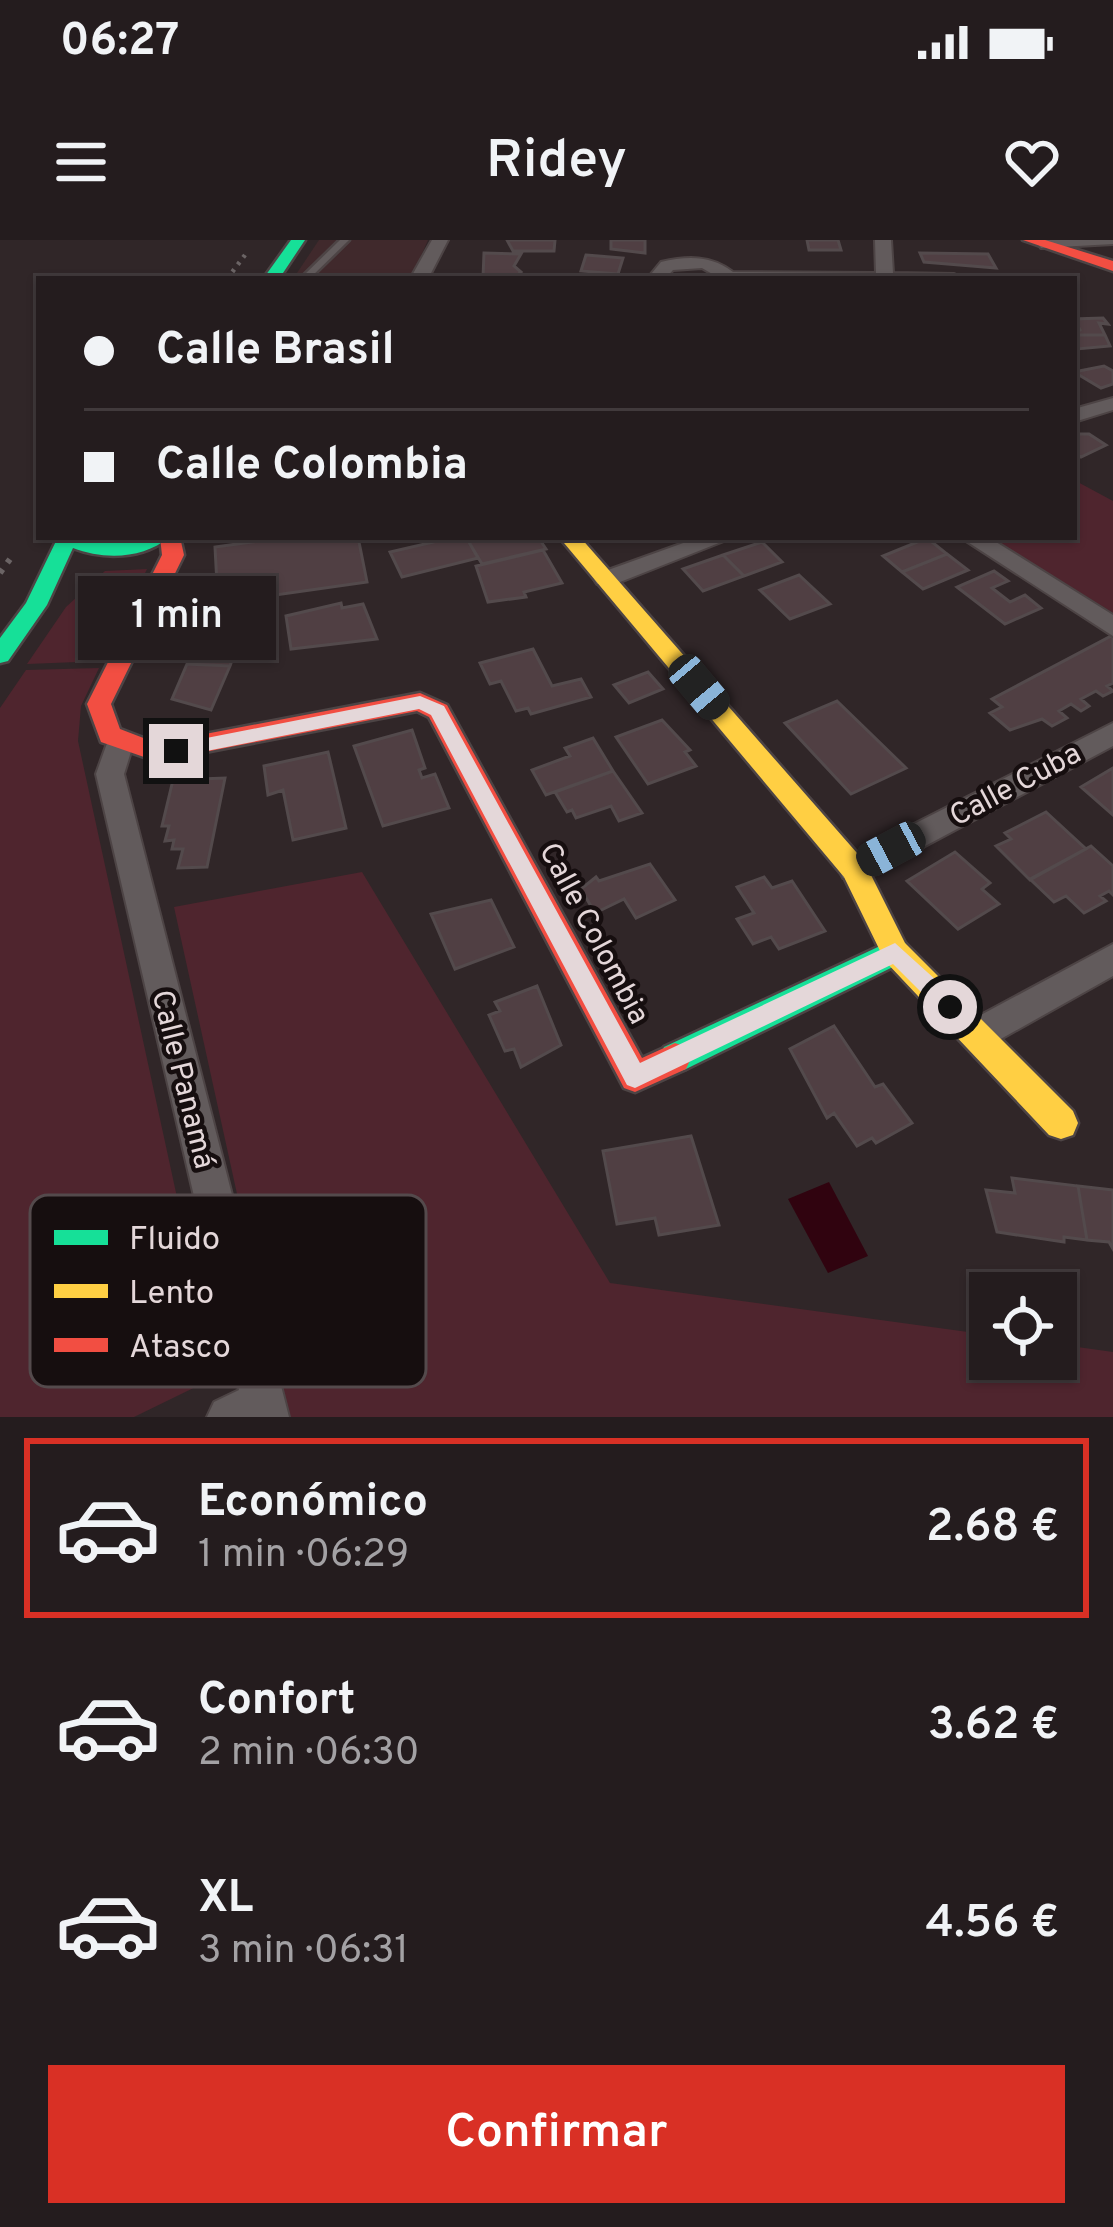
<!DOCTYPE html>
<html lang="es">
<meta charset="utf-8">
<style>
:root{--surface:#241c1e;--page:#30292b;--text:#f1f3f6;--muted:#a3a1a4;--line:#413a3c;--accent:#d93025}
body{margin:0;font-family:Overpass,sans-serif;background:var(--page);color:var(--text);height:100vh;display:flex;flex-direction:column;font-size:45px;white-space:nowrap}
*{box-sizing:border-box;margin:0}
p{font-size:39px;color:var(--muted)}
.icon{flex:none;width:66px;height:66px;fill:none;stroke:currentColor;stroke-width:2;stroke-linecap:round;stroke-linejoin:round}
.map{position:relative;height:1177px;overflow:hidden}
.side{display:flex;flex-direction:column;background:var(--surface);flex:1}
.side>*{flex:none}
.top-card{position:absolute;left:36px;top:36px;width:1041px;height:264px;border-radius:0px;box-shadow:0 3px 9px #0004,0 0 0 3px var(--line);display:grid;align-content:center;height:264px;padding:0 48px;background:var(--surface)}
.buttons{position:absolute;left:969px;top:1032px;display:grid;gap:24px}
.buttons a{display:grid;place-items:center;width:108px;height:108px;border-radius:0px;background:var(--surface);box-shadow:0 3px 9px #0004,0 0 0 3px var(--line);font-size:60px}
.end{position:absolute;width:54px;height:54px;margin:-27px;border:15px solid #e4d7d9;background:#111;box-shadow:0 0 0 6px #111}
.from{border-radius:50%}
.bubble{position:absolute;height:84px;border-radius:0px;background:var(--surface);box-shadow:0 3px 9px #0004,0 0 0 3px var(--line);font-size:39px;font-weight:600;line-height:84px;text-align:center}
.car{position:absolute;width:36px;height:72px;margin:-36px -18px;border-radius:15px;box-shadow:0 0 9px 3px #0007;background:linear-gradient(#222 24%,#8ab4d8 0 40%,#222 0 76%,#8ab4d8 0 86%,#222 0)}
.top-card b{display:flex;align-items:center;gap:42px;height:114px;font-size:45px}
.top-card b+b{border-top:3px solid var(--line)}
.top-card i{width:30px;height:30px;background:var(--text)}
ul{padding:21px 0 0;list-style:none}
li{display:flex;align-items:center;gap:36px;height:180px;margin:0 24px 18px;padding:0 24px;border:6px solid transparent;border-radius:0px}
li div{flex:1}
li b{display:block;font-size:45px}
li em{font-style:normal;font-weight:600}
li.selected{border-color:var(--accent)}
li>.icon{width:108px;height:108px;stroke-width:1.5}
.primary-button{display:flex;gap:24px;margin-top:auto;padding:24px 48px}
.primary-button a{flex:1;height:138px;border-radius:0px;background:var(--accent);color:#fff;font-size:48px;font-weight:600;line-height:138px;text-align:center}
.status{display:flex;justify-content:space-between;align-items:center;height:84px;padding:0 60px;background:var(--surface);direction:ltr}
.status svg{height:33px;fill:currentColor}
header{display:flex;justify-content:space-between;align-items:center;height:156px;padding:0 48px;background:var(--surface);font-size:54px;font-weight:600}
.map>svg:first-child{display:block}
.built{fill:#40292c}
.green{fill:#4f252e}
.water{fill:#30030f}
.building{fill:#503f43;stroke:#534a4c;stroke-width:3}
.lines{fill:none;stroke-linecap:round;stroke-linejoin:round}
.lane-casing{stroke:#4d4445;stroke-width:5}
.street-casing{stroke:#4d4445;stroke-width:4}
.fast-casing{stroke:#4d4445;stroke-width:5}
.slow-casing{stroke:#4d4445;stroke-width:5}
.jam-casing{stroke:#4d4445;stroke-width:5}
.path-far1{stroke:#6b6465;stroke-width:4.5;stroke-dasharray:3 6;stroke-linecap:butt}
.path{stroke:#6b6465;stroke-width:6;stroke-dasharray:4.5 8;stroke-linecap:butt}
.lane{fill:#625b5c;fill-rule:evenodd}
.street{fill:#625b5c;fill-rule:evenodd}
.fast{fill:#16e098;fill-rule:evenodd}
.slow{fill:#ffcf43;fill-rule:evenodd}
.jam{fill:#f24e42;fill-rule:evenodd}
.route{fill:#e4d7d9}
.labels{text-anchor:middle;stroke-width:9;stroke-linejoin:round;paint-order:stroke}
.street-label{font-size:30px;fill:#e4d7d9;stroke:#160e0f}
.key{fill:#160e0f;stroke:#544a4c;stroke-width:3}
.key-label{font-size:33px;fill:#e4d7d9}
</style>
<div class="status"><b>06:27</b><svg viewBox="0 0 49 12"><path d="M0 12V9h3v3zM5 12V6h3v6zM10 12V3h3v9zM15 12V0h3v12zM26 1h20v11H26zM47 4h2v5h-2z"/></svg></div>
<header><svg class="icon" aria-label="menu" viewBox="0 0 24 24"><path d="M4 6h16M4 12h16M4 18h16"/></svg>Ridey<svg class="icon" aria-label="heart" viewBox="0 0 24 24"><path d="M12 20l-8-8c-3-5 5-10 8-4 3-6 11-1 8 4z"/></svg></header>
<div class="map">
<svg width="1113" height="1177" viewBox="0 0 1113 1177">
<rect width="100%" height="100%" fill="#302628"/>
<path class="built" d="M319 0H428L411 39H320L323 35 297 33Z"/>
<path class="green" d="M1074 240 1113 261V373L990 297H1074Z
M147 329 103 421 27 424 66 367 105 331Z
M99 428 81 466 78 501 216 1137 134 1177H0V468L26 430Z
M362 632 610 1043 990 1095V1119H1056V1104L1113 1112V1177H286L174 667Z"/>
<path class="water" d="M829 942 868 1016 828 1033 788 959Z"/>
<path class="building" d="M507 0H555L554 11H513Z
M611 0H645V13L611 9Z
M807 0H838L841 10H809Z
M484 13 521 14 514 26 521 32 514 38H483Z
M920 13 988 14 996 28 924 22Z
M586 15 623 18 618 34 581 31Z
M1103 78 1108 84 1099 83 1105 95H1074L1080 90 1074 79Z
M1074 95H1105L1110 106 1077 109Z
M1104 126 1113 131V144L1101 148 1074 132Z
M1074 194H1089L1106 205 1081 217 1074 213Z
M288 297H358L367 342 218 363 215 307Z
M455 297H466L478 318 402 337 390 312Z
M466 297H538L546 309 482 324Z
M927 298 947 314 902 332 883 316Z
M762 302 782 322 744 336 723 315Z
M543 310 562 343 524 352 526 357 488 362 476 326Z
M947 314 968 330 923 349 902 332Z
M723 315 744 336 703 351 683 329Z
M994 331 1008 341 992 348 1010 362 1025 355 1041 368 1005 384 957 347Z
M799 335 830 364 790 379 760 350Z
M341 363 342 368 363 364 377 399 291 409 286 376Z
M228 383 245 384 230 426 187 424 201 392H224Z
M1113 395V443L1107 446 1113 451 1103 456 1096 451 1081 459 1089 466 1081 471 1071 464 1059 471 1067 478 1052 486 1042 479 1010 490 990 473 1002 467 992 459Z
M533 409 552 446 581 439 591 457 531 474 528 468 516 471 501 441 490 444 480 423Z
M187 424 230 426 211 470 172 459Z
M648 432 663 449 629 463 614 445Z
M837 461 906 528 851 554 785 483Z
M662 480 690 510 685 512 696 526 648 544 616 497Z
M412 490 425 528 419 530 422 538 435 534 449 568 383 586 354 506Z
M593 498 613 531 546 555 532 530 570 516 565 508Z
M328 512 346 588 293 600 283 550 268 555 264 526Z
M1113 528V575L1081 547Z
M613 531 642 573 619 581 611 566 576 578 572 570 567 572 555 552Z
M225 538 207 627 178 628 183 609H172L174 600 165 601 169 586H162L173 540Z
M1046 572 1086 609 1030 640 996 606 1011 599 1005 593Z
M1091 606 1113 626V655L1109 651 1100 656 1106 661 1084 673 1066 656 1054 662 1030 639Z
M955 612 990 643 982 649 999 664 958 689 907 641Z
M650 624 675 660 636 678 624 659 595 673 581 649 596 637 599 641Z
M764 637 772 648 792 641 825 691 779 709 771 697 753 704 737 679 754 673 737 647Z
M491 660 514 707 455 729 431 674Z
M537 746 561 805 521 827 514 809 505 811 489 775 500 771 495 762Z
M834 786 875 847 883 844 912 883 876 903 872 898 857 906 834 873 827 878 790 809Z
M691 896 719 985 659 995 655 978 617 984 603 911Z
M1012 938 1078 946 1087 1000 1064 997V1002L997 992 986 950 1015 953Z
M1078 946 1113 950V1009L1109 1002 1087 1000Z"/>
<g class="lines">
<defs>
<path id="lane" d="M340 0H349L309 39H300Z"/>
<path id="street" d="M432 0H448L428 39H410Z
M875 0H891L893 33 954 34 963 39H721L702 28 673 30 665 39H647L661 22C687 16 711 15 733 32L876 33Z
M1035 0H1113V4L1041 8Z
M1113 158V170L1074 182V169Z
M700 297H734L615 344H597L594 339 597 334Z
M960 297H988L1113 375V396Z
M1113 483V506L865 638H843L839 629 843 620Z
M120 492 134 502 124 534 289 1177H207L214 1162 239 1150 96 534 110 495Z
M1113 704V736L990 805 978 810 966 805 961 794 966 783Z"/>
<path id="fast" d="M291 0H305L279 39H263Z
M58 297 113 303 169 297C144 319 104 320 73 308L47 365 8 421 0 423V398L26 363Z
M895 699 905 703 910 712 905 721 686 829 675 833 664 829 659 818 664 807Z"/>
<path id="slow" d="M559 297H580L864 621 905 703 1073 871 1078 883 1073 895 1061 899 1049 895 885 721 844 637Z"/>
<path id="jam" d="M1023 0H1045L1113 21V31Z
M160 297H180L184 315 111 464 120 489 146 499H179L420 453 447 465 642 818 675 803 686 807 691 818 686 829 635 852 624 848 429 477 417 471 179 517H144L101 502 87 464 162 315Z"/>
</defs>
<use href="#lane" class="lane-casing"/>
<use href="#street" class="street-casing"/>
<use href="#fast" class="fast-casing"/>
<use href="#slow" class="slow-casing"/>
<use href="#jam" class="jam-casing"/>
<path class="path-far1" d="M227 39 245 15"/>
<path class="path" d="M0 333 13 315"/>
<use href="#lane" class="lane"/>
<use href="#street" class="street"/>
<use href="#fast" class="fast"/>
<use href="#slow" class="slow"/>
<use href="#jam" class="jam"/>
</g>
<path class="route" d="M420 456 444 466 640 823 895 703 958 760V774H943L893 724 635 848 627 845 431 475 419 469 176 517 166 511 176 504Z"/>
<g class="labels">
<g class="street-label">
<text transform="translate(1015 544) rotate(-28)" y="10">Calle Cuba</text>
<text transform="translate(595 693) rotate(62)" y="10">Calle Colombia</text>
<text transform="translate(184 839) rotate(76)" y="10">Calle Panamá</text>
</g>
</g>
<rect x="30" y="955" width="396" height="192" rx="18" class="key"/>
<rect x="54" y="990" width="54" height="15" fill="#16e098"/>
<rect x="54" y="1044" width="54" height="14" fill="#ffcf43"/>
<rect x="54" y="1098" width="54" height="14" fill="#f24e42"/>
<g class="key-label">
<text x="129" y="1009">Fluido</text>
<text x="129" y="1063">Lento</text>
<text x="129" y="1117">Atasco</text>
</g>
</svg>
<div class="buttons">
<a><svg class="icon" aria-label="locate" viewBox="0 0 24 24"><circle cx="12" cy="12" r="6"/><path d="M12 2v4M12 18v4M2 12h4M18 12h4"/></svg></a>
</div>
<i class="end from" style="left:950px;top:767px"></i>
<i class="end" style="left:176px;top:511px"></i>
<div class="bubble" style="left:78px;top:336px;width:198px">1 min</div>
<i class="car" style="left:699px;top:447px;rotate:140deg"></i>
<i class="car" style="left:891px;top:609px;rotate:242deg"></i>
<div class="top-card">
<b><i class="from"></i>Calle Brasil</b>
<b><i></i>Calle Colombia</b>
</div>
</div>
<section class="side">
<ul>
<li class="selected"><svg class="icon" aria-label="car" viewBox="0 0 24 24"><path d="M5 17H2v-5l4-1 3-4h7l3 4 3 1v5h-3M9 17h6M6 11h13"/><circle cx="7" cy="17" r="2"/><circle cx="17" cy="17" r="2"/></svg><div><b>Económico</b><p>1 min · 06:29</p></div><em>2.68 €</em></li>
<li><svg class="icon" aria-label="car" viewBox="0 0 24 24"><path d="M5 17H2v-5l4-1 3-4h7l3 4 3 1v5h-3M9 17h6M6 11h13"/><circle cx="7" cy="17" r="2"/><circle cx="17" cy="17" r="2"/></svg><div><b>Confort</b><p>2 min · 06:30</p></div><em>3.62 €</em></li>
<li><svg class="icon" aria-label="car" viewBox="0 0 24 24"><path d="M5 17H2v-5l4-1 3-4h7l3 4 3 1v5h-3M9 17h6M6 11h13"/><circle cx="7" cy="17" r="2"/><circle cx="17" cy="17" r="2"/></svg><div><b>XL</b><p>3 min · 06:31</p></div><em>4.56 €</em></li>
</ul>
<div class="primary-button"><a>Confirmar</a></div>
</section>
